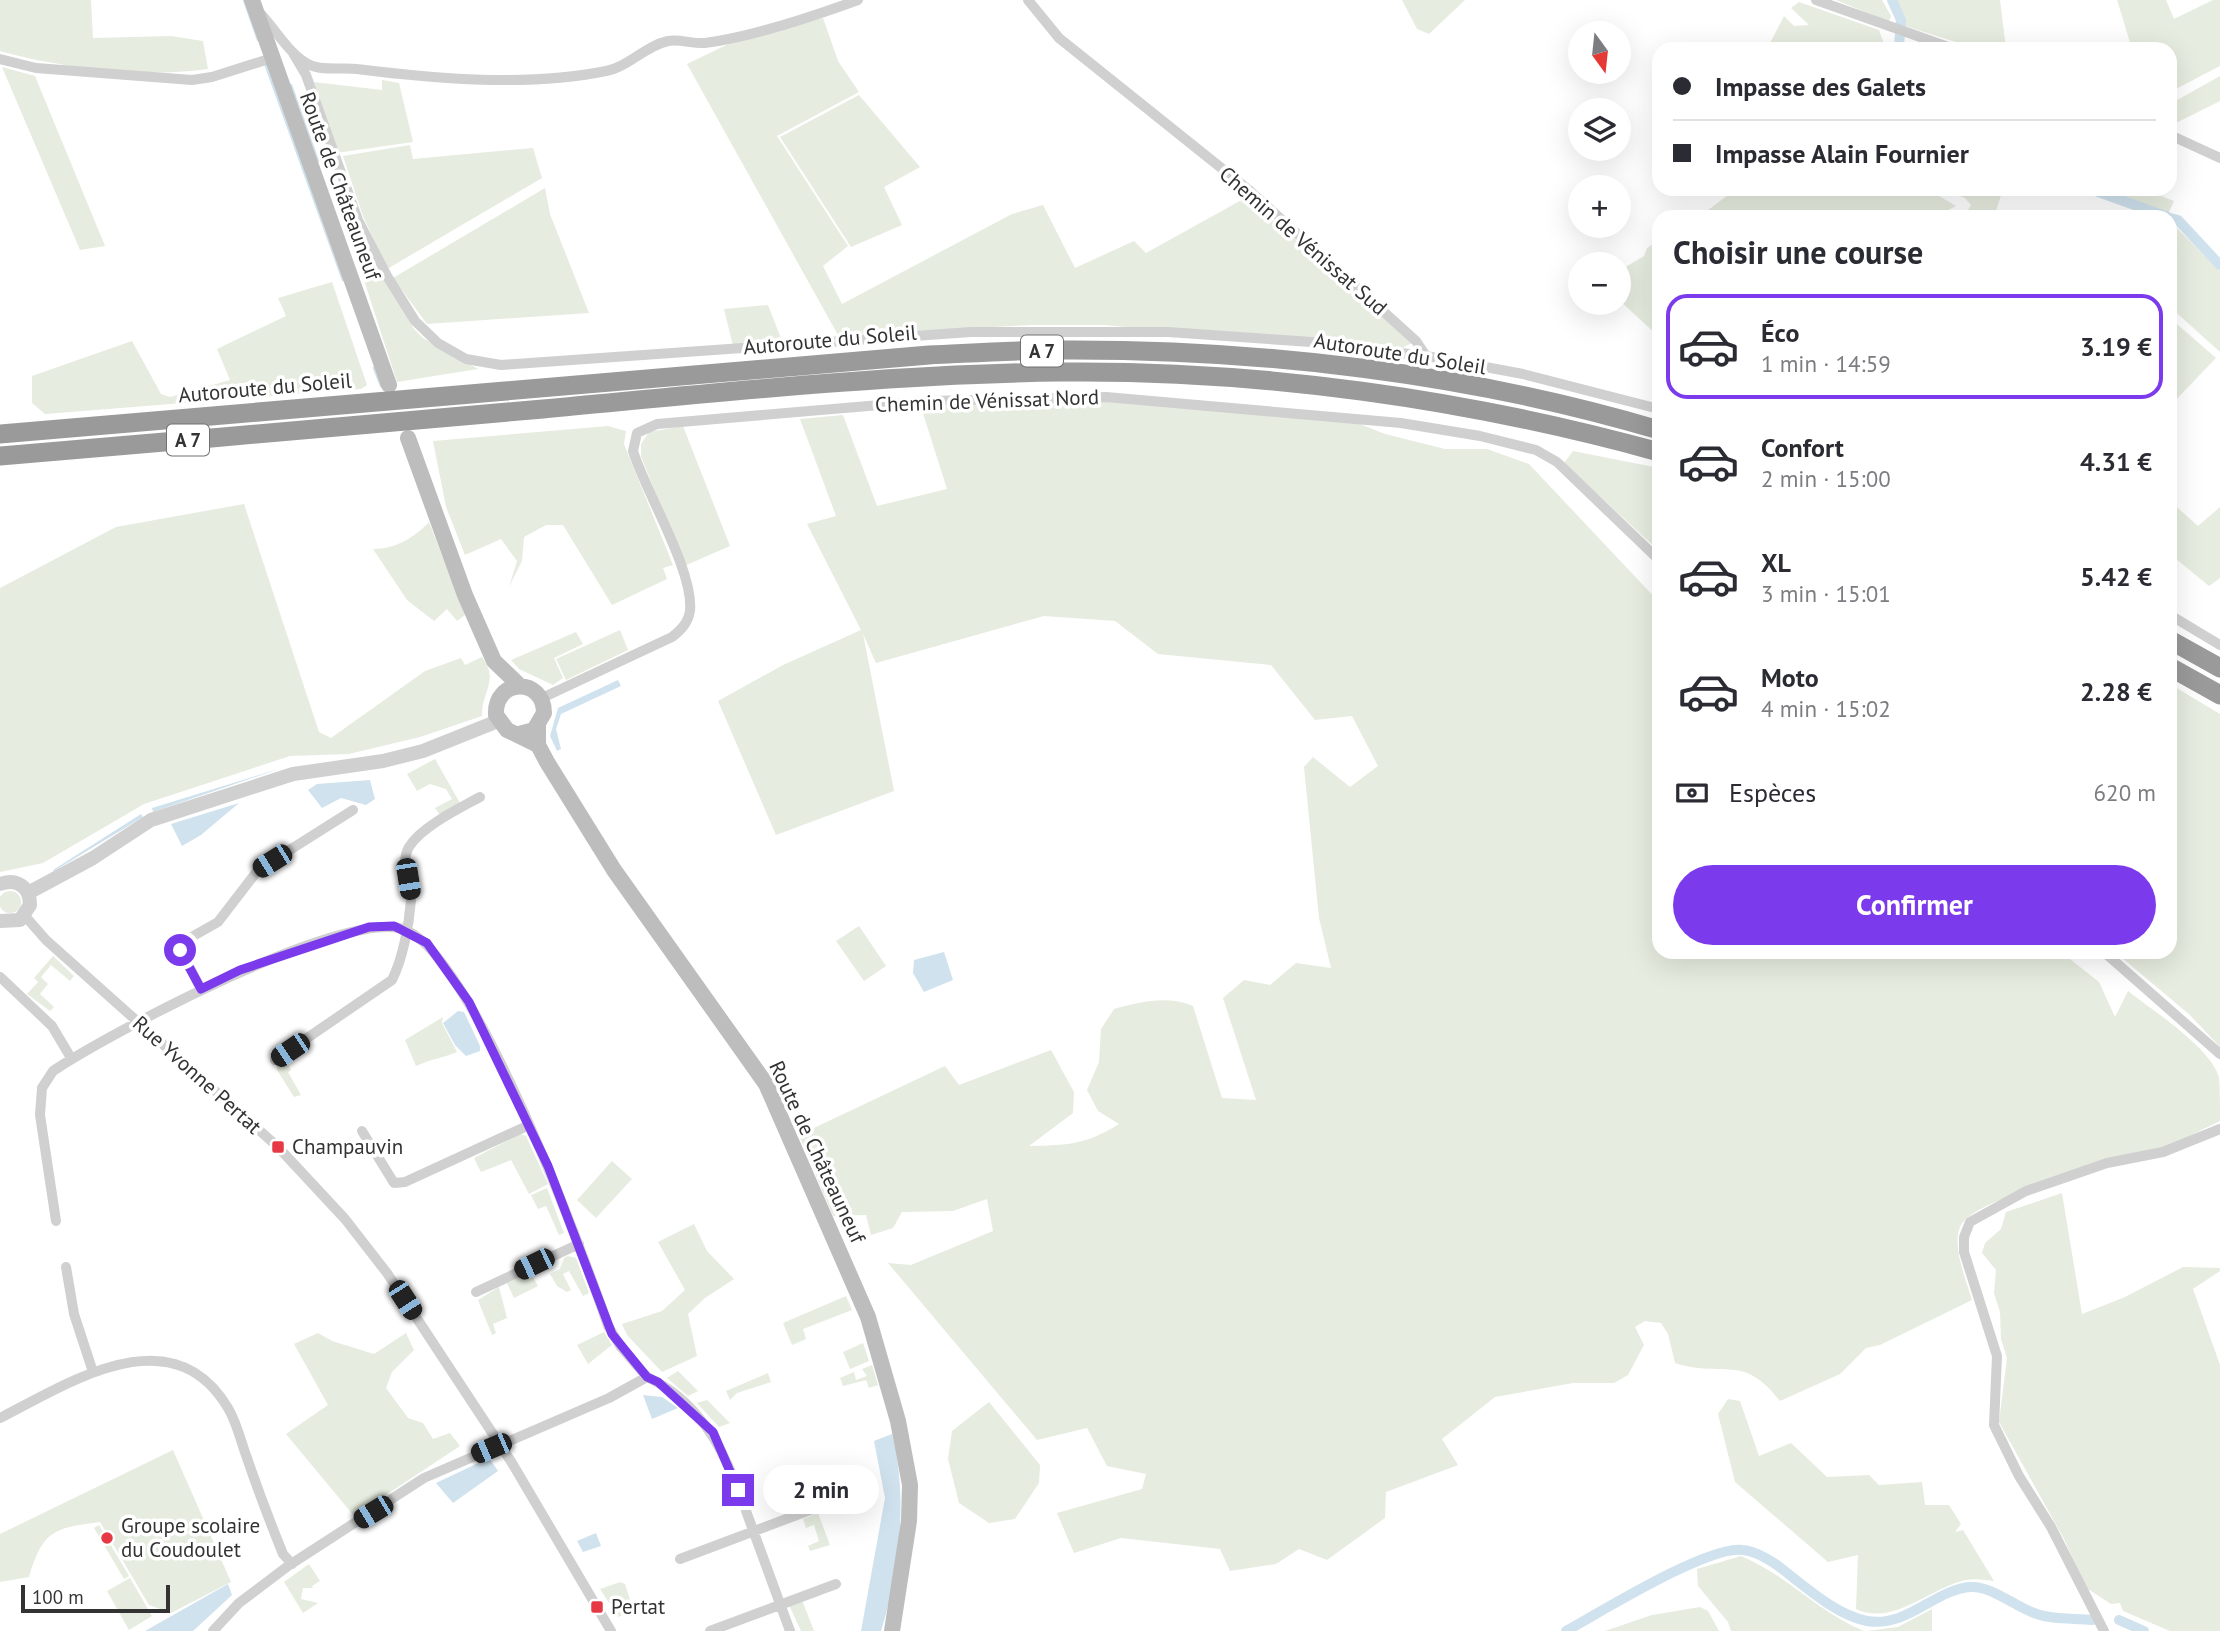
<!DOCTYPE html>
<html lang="fr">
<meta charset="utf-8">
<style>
:root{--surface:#fff;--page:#f2f2f3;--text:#2b2b33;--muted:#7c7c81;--line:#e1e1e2;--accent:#7c3aed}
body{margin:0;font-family:"PT Sans",sans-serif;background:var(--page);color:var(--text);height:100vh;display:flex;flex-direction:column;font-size:26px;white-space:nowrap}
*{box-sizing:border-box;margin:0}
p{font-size:23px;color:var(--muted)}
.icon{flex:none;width:38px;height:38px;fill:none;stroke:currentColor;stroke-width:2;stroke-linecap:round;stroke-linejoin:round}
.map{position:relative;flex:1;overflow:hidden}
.side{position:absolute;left:1652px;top:210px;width:525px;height:749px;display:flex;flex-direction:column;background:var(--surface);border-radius:21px;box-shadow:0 7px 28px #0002}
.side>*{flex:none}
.guide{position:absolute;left:1652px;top:42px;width:525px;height:154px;border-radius:21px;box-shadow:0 7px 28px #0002;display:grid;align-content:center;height:154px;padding:0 21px;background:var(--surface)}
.needle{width:46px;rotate:165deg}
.controls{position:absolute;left:1568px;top:21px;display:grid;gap:14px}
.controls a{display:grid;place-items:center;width:63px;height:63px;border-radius:50%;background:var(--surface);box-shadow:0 7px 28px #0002;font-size:35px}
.scale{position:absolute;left:21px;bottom:18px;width:149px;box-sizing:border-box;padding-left:7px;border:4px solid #333;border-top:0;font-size:19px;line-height:24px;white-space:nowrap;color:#333;-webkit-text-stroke:5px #fff;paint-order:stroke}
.end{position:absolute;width:32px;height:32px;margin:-16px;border:9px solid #7c3aed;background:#fff;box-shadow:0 0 0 4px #fff}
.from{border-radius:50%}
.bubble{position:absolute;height:49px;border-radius:24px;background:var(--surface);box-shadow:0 7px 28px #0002;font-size:23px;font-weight:600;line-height:49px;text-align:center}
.car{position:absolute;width:21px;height:42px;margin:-21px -10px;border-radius:9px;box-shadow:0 0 5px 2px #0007;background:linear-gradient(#222 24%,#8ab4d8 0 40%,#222 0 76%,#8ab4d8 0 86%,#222 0)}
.guide b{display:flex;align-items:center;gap:24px;height:66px;font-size:26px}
.guide b+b{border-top:2px solid var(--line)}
.guide i{width:18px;height:18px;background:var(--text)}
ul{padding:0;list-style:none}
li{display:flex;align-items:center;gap:21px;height:105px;margin:0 14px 10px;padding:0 7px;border:4px solid transparent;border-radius:21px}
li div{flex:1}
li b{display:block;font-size:26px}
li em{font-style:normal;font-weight:600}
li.current{border-color:var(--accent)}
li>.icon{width:63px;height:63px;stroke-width:1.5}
h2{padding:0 21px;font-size:32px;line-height:84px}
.pay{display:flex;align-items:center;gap:18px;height:77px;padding:0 21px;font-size:26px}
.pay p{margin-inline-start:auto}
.button{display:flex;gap:14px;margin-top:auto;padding:14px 21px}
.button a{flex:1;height:80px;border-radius:42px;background:var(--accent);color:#fff;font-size:28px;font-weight:600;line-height:80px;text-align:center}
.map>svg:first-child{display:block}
.green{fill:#e6ecdf}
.water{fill:#cfe2ee}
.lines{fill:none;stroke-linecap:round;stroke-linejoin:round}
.stream{stroke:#cfe2ee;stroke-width:2.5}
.canal{stroke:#cfe2ee;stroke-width:10}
.minor{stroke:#d0d0d0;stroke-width:10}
.tertiary{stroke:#d0d0d0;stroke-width:14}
.secondary{stroke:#bdbdbd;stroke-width:16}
.motorway{stroke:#9a9a9a;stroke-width:19}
.route{stroke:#7c3aed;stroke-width:9}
.poi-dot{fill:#e63946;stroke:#fff;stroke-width:2.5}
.labels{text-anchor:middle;stroke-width:7;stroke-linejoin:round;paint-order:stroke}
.shield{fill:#fff;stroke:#707070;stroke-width:2}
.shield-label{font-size:19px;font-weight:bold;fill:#333}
.street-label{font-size:21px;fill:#333;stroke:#fff}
.poi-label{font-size:21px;fill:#333;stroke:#fff;text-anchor:start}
</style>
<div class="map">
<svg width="2220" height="1631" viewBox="0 0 2220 1631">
<rect width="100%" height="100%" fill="#fff"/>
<path class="green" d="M0 0H91L93 38 171 36 203 41 208 69C148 78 59 68 0 51Z
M1402 0H1465L1429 34 1417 29Z
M1836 0H1882L1891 16 1889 22Z
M1894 0H2000L2006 49H1978L1905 26 1904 15Z
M2117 0H2166L2174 19 2213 0H2220V66L2170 92V49H2132Z
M1799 2 1879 30 1886 49H1767L1784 16 1794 26 1809 25 1791 8Z
M823 18 838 61 859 92 777 136 848 246 823 266 842 304 1012 214 1043 205 1075 268 1134 241 1146 253 1247 197 1414 342 1396 351 1104 325H1031L838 335 687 64 745 36Z
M2 67 35 76 105 246 80 250Z
M2220 76V101L2170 126V104Z
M382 80 399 83 413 142 336 153 314 82 382 90Z
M859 95 920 167 884 187 902 225 851 247 780 137Z
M410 145 413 159 533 148 542 178 387 269 363 216 343 156Z
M545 188 550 214 589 313 427 324 393 278Z
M1736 189H1927L1956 206 1935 217H1699Z
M1942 189H2003L1994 217H1964L1971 205 1965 198Z
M2077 189H2143L2174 201 2168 214 2154 217Z
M2170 221 2220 271V352L2170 307Z
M1659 240V337L1619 300V271L1644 256 1647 248Z
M371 259 414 329 423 338 478 369 397 382 359 265Z
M332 282 367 385 361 389 45 414 32 403V376L132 341 161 394 170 397 230 380 217 349 286 316 278 298Z
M768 305 782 341 733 346 724 309Z
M2170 318 2216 358 2170 406Z
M1106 401 1355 422 1385 434 1445 449H1487L1529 464 1659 602V952H2061L2099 982 2115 1017 2128 991C2152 1010 2210 1047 2219 1077 2220 1089 2220 1107 2220 1121 2198 1131 2175 1145 2152 1153 2117 1165 1971 1197 1960 1227 1952 1248 1966 1279 1972 1300L1880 1345 1866 1348 1840 1374 1780 1401C1742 1352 1725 1379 1675 1363L1668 1334 1661 1323 1645 1321 1635 1327 1644 1345 1628 1375 1614 1383H1573L1495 1397 1442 1439 1458 1465 1386 1492 1385 1518 1327 1560 1299 1549 1276 1564 1230 1571 1220 1549 1121 1538 1074 1553 1057 1513 1142 1489 1146 1474 1107 1466 1087 1428 1037 1440 888 1263 911 1265 993 1231 987 1199 953 1211 902 1212 893 1228 871 1235 866 1215 833 1216 799 1135 945 1066 959 1085 1051 1050 1074 1092 1073 1113 1029 1146C1068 1145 1085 1145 1119 1124L1098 1111 1087 1090 1099 1062 1101 1029 1114 1009C1140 1002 1167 995 1193 1006L1222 1098 1256 1100 1223 998 1244 980 1270 985 1296 963 1331 968 1319 918 1304 767 1313 757 1350 787 1378 766 1352 716 1315 720 1271 665 1158 654 1115 621 1044 616 876 663 863 634 894 791 776 835 718 701 783 665 861 630 807 524 836 516 800 419 843 415 877 506 947 489 921 407Z
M608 426 626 431 624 444 673 565 663 568 667 579 612 605 563 525H546L524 537 522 561 509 587 517 561 501 539 465 555 446 507 433 441Z
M683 426 730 546 684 566 641 456V444L649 432Z
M1573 451 1659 468V551L1564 463Z
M2170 501 2198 526 2220 507V578L2209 586 2170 554Z
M244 504 319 732 331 738 425 671 461 658 465 665 482 657C500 680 481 692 482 716L420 737 349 754 290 756 144 804 43 863 0 872V588L116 527Z
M429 522 465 615 457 621 447 609 434 621 407 600 373 549C395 549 414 538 429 522Z
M620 630 628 650 566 680 556 659Z
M576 632 583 644 554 658 563 678 553 685 519 669 511 660Z
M2170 684 2220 714V1047L2190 1015 2115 952H2170Z
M435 759 460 803 440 815 435 808 452 799 446 789 430 784 417 791 407 774Z
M-1 902a11 11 0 1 1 22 0a11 11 0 1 1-22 0Z
M859 926 886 966 864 981 836 941Z
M53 956 74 976 70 981 51 965 41 977 48 984 40 994 54 1007 50 1011 27 994 38 982 34 978Z
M443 1017 442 1023 457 1052C443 1058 431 1059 416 1066L405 1040Z
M285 1059 291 1070 288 1072 301 1095 294 1097 277 1070V1064Z
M520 1134 526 1136 548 1184 529 1194 511 1160 481 1172 474 1158Z
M612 1161 632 1179 596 1218 577 1200Z
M547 1188 564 1233 559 1235 546 1206 538 1209 531 1195Z
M2062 1193 2082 1314 2125 1297 2183 1267 2220 1268V1271L2193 1289 2220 1365V1631H2170L2123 1611 2120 1603 2111 1604 2085 1587 2064 1539 1999 1422 2007 1358 2001 1339 2000 1312 1994 1293 1996 1270 1982 1253 1985 1243 2001 1229 2006 1212Z
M694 1224 707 1251 734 1279 705 1298 688 1314 697 1356 662 1372 627 1335 622 1324 662 1311 685 1290 658 1242Z
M568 1256 576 1258 589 1293 583 1296 569 1271 563 1274 571 1290 567 1292 557 1286 550 1274 560 1269 564 1258Z
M530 1272 538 1286 514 1298 507 1283Z
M499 1287 507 1318 493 1324 496 1333 492 1335 478 1300Z
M846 1296 852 1310 803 1329 806 1339 792 1345 783 1323Z
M604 1332 612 1345 588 1364 577 1345Z
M318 1333 332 1341 374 1354 406 1333 414 1350 392 1372 386 1388 408 1418 423 1423 433 1439 450 1433 460 1446 354 1516 286 1434 328 1405 294 1344Z
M863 1343 869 1361 850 1369 843 1352Z
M872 1365 878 1385 869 1388 866 1380 843 1386 840 1378 854 1372 856 1380 867 1376 862 1369Z
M678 1371 698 1391 688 1396 667 1378Z
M768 1373 771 1382 737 1393 730 1400 726 1391Z
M1728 1399 1740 1401 1759 1456 1791 1443 1827 1477 1869 1475 1879 1485 1922 1482 1925 1505H1949L1961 1524 1955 1532 1963 1530 1994 1581C1986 1580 1975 1578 1966 1580 1931 1587 1893 1627 1856 1609L1858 1555 1828 1562 1735 1482 1718 1414Z
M707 1400 730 1423 719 1427 697 1403Z
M989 1402 1040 1465 1039 1483 1015 1519 989 1523 959 1503 948 1459 952 1431Z
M173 1450 231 1582 171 1613 149 1605 100 1522C54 1528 43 1530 29 1577L0 1582V1534Z
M818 1513 830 1545 810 1551 808 1546 819 1541 814 1525 806 1528 803 1519Z
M99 1525 129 1576 124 1579 94 1528Z
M1741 1556C1787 1575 1819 1613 1864 1631H1731L1728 1622 1698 1586 1697 1569Z
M309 1564 320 1581 312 1586 313 1588H303L301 1599 318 1603 303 1613 284 1582Z
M130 1578 152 1616 129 1630 107 1591Z
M620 1582 625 1584 632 1606 630 1612 618 1617 600 1589Z
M802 1600 814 1631H801L789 1605Z
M1700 1607 1708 1611 1719 1631H1605L1652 1615Z
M1932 1609V1631H1866L1898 1627Z"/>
<path class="water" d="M618 680 621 686 561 714 556 729 561 749 557 751 550 736 558 708Z
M282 768 153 812 152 808Z
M370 780 375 799 366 805 341 798 322 808 308 790 317 784Z
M239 803 201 835 182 846 171 824Z
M141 814 143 817 54 871 53 870Z
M944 952 953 980 924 992 913 973 914 960Z
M458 1011 464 1012 480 1046V1051L466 1056 455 1045 443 1023Z
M643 1395 662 1397 678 1408 652 1419Z
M892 1434C908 1496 900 1570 881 1631H861L885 1498 874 1441Z
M489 1458 498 1471 453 1503 436 1483Z
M596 1533 601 1546 583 1552 577 1541Z
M228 1584 232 1595 193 1631H145Z"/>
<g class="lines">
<path class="stream" d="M244 0 258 40
M266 66 343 280
M291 85 318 161
M374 368 381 386"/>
<path class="canal" d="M1892 0 1901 20 1899 46 1907 49
M2090 189 2168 217
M2170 218 2178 220 2220 265
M2119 1620 2144 1631
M1566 1631C1601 1612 1708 1545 1743 1550 1755 1551 1768 1559 1777 1565 1802 1584 1835 1615 1867 1621 1908 1628 1935 1589 1971 1587 1992 1586 2014 1606 2034 1613 2052 1620 2073 1618 2092 1620"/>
<path class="minor" d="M1028 0 1059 38 1250 191 1416 341 1426 356 1523 374 1659 409
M1816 0 1954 49
M259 12C275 28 289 55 310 65 322 71 344 67 357 69 436 79 528 87 606 71 628 67 645 46 668 41 680 39 693 44 705 43 752 37 814 16 858 0
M293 53 306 75 358 220 387 276 415 321 438 343 466 359 501 365 971 332H1168L1311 342 1426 356
M0 59 36 68 192 80 212 77 272 58
M2170 135 2220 158
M2170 615 2220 645
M542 698 672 637C681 630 688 623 690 611 694 571 646 493 633 451L637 433 657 424 927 401 1106 397 1401 423 1480 436 1536 450 1557 462 1659 560
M25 916 46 940 278 1147 345 1219 387 1273 512 1463 611 1631
M2104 952 2220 1054
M0 977 52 1026 71 1058
M201 989 180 949 181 943 218 922 258 870 353 810
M275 1060 392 980C403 958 409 925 411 900 412 882 399 864 409 847 421 827 460 808 480 797
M362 1131 394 1183 405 1182 527 1126
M56 1221 40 1115 42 1088 53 1071C108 1034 348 906 406 930 474 959 582 1249 608 1326L621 1347 647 1377 609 1398 424 1478 288 1566 239 1603 213 1631
M66 1267 74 1314 93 1372
M476 1292 579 1244
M647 1377C695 1399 721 1443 738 1490
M0 1418C69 1383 172 1314 228 1408 237 1423 241 1442 247 1458 258 1490 270 1522 283 1554L292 1564
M746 1511 790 1631
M680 1559 842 1498
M710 1631 836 1584
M2104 1631 2051 1527 2019 1476 1994 1425 1997 1356 1964 1252V1237L1970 1222 2026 1191 2107 1163 2163 1152 2220 1129"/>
<path class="tertiary" d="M0 884C17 878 30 887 30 905L20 920 0 921
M28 893 93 858 151 820 293 774 383 761 423 751 498 721"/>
<path class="secondary" d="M252 0 389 385
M408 438 465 595 494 661 519 685
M538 726V745L547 762 614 870 766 1084 868 1317 898 1421 910 1485 909 1521 892 1631
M519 734 534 730 544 713C544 677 494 678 496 715L507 730 538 745"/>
<path class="motorway" d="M0 434 929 355C973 353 1017 350 1061 350 1261 349 1467 373 1659 430
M0 456C181 440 362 426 543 409 716 393 889 374 1062 372 1262 370 1467 399 1659 452
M2170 640 2220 668
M2170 667 2220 695"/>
</g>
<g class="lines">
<path class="route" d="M180 950 201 989 240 970 369 927 394 926 427 943 469 1002 548 1166 612 1334 647 1377 658 1382 713 1432 738 1490"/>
</g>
<g class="poi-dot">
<rect x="271" y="1140" width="14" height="14" rx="3.5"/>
<circle cx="107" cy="1538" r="7"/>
<rect x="590" y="1600" width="14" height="14" rx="3.5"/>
</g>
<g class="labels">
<g class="shield">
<rect x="1021" y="335.5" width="42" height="31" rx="5"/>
<rect x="167" y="424.5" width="42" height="31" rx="5"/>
</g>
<g class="shield-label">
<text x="1042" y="358">A 7</text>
<text x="188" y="447">A 7</text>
</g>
<g class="street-label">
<text transform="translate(340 186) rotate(70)" y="7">Route de Châteauneuf</text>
<text transform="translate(1303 241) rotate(41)" y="7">Chemin de Vénissat Sud</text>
<text transform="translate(830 340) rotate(-5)" y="7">Autoroute du Soleil</text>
<text transform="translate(1400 354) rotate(9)" y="7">Autoroute du Soleil</text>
<text transform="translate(265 388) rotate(-5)" y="7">Autoroute du Soleil</text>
<text transform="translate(987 401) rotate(-2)" y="7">Chemin de Vénissat Nord</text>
<text transform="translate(197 1075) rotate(42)" y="7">Rue Yvonne Pertat</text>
<text transform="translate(817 1152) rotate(65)" y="7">Route de Châteauneuf</text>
</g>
<g class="poi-label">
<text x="292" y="1154">Champauvin</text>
<text x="121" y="1533">Groupe scolaire<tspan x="121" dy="24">du Coudoulet</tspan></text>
<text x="611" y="1614">Pertat</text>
</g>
</g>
</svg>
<div class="controls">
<a><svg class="needle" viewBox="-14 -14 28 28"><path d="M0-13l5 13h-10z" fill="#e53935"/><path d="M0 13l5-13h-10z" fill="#7c7c81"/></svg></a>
<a><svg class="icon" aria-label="layers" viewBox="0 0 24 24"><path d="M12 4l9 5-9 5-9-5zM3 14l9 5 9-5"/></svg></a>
<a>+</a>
<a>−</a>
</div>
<div class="scale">100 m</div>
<i class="end from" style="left:180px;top:950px"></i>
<i class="end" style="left:738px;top:1490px"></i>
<div class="bubble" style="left:763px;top:1465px;width:116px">2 min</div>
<i class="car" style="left:272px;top:861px;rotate:238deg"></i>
<i class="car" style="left:408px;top:879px;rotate:171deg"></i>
<i class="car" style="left:290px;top:1050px;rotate:236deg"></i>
<i class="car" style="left:534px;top:1264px;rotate:244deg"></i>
<i class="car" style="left:405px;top:1300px;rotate:147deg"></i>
<i class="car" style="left:491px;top:1448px;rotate:247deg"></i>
<i class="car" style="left:373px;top:1512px;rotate:239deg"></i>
<div class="guide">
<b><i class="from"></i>Impasse des Galets</b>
<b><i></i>Impasse Alain Fournier</b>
</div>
<section class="side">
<h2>Choisir une course</h2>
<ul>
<li class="current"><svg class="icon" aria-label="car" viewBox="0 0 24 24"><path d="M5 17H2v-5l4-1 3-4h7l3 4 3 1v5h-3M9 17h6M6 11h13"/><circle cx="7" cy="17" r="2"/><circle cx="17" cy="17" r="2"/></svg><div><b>Éco</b><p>1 min · 14:59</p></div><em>3.19 €</em></li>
<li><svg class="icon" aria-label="car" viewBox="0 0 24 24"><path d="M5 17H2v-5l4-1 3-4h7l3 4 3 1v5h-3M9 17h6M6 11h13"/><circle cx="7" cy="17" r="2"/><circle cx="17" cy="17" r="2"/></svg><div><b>Confort</b><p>2 min · 15:00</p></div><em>4.31 €</em></li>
<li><svg class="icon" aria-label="car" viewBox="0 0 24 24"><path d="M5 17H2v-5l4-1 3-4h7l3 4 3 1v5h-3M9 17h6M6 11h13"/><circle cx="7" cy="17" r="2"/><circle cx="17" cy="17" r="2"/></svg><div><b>XL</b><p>3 min · 15:01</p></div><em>5.42 €</em></li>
<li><svg class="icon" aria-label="car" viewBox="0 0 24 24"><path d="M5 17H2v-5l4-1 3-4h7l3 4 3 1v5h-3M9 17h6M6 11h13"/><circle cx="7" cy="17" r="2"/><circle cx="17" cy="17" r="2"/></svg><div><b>Moto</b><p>4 min · 15:02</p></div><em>2.28 €</em></li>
</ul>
<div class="pay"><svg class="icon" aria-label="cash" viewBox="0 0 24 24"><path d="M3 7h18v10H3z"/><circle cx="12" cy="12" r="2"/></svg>Espèces<p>620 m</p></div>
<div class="button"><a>Confirmer</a></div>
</section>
</div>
